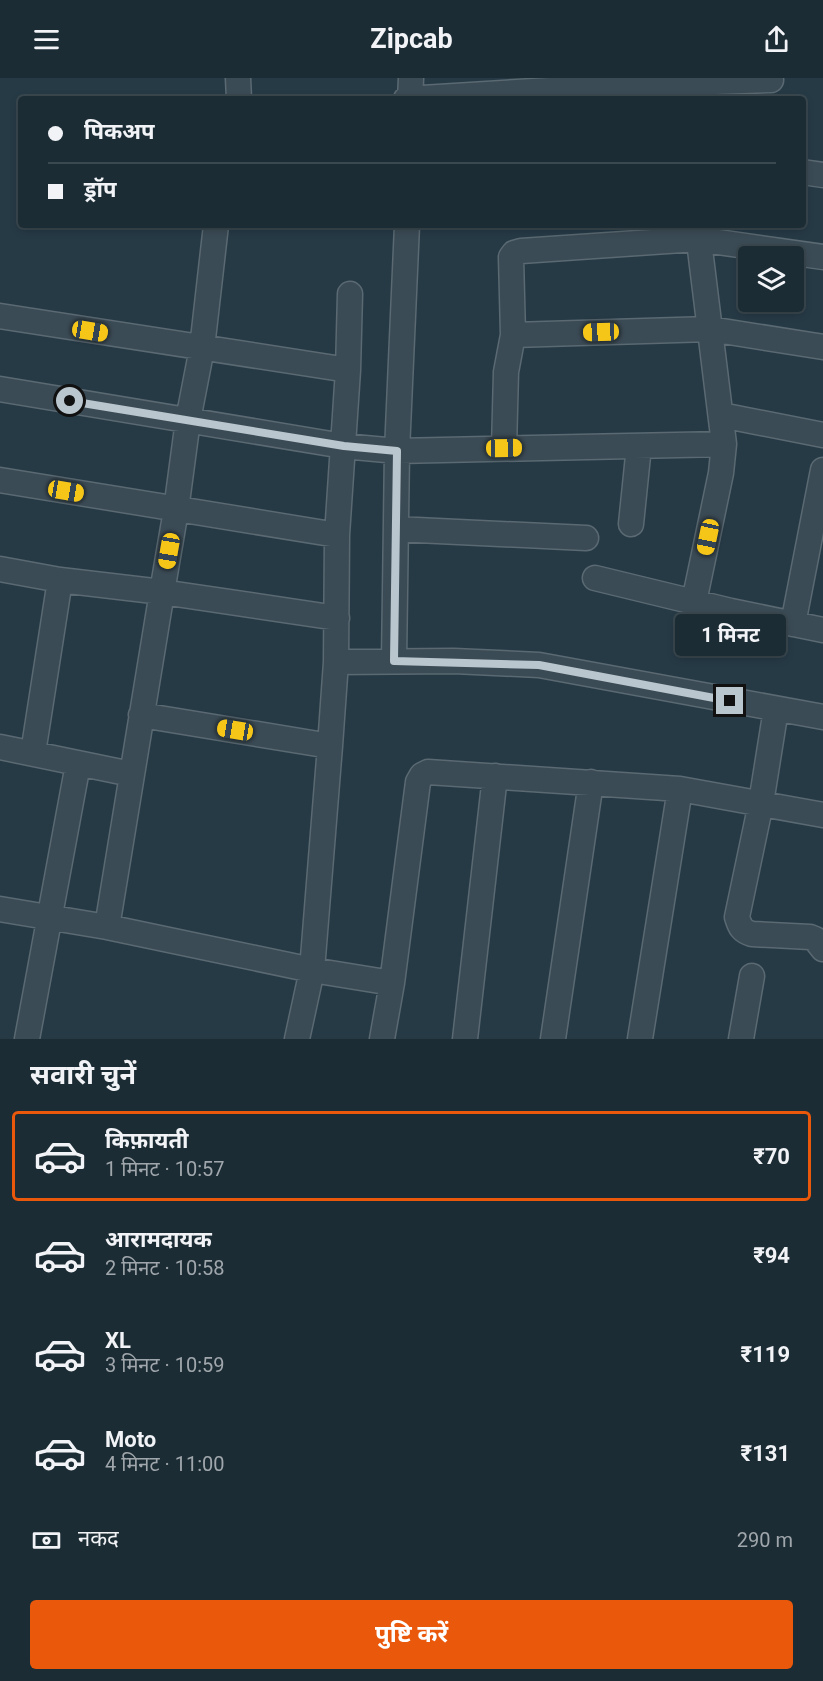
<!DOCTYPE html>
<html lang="hi">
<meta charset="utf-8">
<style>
:root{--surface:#1c2c34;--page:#25343c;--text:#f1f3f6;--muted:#a0a7ac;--line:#3a484f;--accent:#ea580c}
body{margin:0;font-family:Roboto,"Noto Sans Devanagari",sans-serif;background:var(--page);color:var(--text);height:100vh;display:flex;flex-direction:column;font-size:22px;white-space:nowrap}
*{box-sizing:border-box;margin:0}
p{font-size:20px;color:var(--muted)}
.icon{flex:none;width:33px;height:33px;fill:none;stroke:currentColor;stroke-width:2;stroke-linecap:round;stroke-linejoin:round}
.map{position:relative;height:961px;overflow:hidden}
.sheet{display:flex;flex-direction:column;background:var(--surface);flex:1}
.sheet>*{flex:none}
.guide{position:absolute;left:18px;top:18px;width:788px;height:132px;border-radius:6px;box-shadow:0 3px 9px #0003,0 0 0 2px var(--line);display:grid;align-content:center;height:132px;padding:0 30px;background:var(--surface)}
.fabs{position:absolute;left:738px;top:168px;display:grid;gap:12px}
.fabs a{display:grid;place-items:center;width:66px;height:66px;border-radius:6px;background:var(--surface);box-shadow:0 3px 9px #0003,0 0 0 2px var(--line);font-size:30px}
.end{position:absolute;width:27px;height:27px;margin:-14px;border:8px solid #b9c6ce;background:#111;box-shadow:0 0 0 3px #111}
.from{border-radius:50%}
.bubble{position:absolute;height:42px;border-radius:6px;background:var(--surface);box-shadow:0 3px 9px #0003,0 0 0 2px var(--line);font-size:20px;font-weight:700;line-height:42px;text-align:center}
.car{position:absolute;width:18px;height:36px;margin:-18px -9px;border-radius:8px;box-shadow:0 0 4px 2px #0007;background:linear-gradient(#f5c518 24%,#345 0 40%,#f5c518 0 76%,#345 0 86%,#f5c518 0)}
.guide b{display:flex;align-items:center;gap:21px;height:57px;font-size:22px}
.guide b+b{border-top:2px solid var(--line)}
.guide i{width:15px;height:15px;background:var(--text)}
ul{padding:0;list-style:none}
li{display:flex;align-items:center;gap:18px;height:90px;margin:0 12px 9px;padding:0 18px;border:3px solid transparent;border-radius:6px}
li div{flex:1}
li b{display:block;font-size:22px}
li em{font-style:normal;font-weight:700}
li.selected{border-color:var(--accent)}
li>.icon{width:54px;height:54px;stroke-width:1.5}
h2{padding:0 30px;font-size:27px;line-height:72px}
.pay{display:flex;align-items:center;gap:15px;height:66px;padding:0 30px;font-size:22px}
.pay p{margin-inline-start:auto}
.action{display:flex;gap:12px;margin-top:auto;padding:12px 30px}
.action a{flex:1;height:69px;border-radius:6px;background:var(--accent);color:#fff;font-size:24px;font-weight:700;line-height:69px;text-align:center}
header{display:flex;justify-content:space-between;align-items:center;height:78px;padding:0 30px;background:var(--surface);font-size:27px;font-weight:700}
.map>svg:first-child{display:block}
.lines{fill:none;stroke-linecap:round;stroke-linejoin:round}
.street-casing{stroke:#5a6972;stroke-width:27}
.street{stroke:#3b4b55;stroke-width:24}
.route{stroke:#b9c6ce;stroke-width:8}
</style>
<header><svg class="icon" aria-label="menu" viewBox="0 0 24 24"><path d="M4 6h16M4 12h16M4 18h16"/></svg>Zipcab<svg class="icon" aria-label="share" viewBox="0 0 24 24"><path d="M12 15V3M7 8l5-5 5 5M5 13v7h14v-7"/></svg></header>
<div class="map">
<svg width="823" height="961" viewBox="0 0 823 961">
<rect width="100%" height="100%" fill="#263a46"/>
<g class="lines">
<defs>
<path id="street" d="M238 0 239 21
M406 21 629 7 771 2
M410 21 411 0
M802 94 823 97
M0 238 348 292 337 457 336 584 330 668 312 892 297 961
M513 257 710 251 823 269
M348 292 350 216
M0 311 343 368 397 373 724 366
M721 337 823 357
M504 370 506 294 513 257 511 179 514 175 521 173 697 161 823 179
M0 402 337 457
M631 446 639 368
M396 451 586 460
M0 491 60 502 162 514 176 432 188 342 202 270 216 147
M595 500 731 533 823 552
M694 524 721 395 724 366 697 147
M793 546 823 392
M394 583 397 373 407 147
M336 584 454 583 539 587 823 639
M776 631 761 725 737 839C740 849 742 853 752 856L810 859 815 861 823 871
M141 637 330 668
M0 669 131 696
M33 675 60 502
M0 831 107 849 312 892 392 905
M107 849 162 514 337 540
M27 961 78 686
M382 961 392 905 418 704 422 697 428 694 680 711 823 737
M465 961 495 698
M553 961 591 704
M640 961 680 711
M741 961 752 898"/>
</defs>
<use href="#street" class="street-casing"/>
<use href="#street" class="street"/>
</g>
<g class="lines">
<path class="route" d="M70 323 344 368 397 373 394 583 539 587 730 623"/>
</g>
</svg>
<div class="fabs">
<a><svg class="icon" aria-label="layers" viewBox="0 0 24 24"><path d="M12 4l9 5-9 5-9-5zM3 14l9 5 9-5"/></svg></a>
</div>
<i class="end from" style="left:70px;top:323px"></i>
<i class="end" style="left:730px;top:623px"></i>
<div class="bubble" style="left:675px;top:536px;width:111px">1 मिनट</div>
<i class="car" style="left:90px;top:253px;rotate:99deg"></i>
<i class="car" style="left:601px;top:254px;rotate:268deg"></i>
<i class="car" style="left:504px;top:370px;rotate:89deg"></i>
<i class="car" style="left:66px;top:413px;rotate:100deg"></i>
<i class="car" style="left:708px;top:459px;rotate:192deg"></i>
<i class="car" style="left:169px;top:473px;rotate:190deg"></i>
<i class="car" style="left:235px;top:652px;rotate:279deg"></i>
<div class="guide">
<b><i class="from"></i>पिकअप</b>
<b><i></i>ड्रॉप</b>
</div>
</div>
<section class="sheet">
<h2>सवारी चुनें</h2>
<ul>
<li class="selected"><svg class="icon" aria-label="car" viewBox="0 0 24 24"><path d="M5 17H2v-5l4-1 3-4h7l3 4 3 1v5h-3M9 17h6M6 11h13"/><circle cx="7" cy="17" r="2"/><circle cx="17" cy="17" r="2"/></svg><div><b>किफ़ायती</b><p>1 मिनट · 10:57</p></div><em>₹70</em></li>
<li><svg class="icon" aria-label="car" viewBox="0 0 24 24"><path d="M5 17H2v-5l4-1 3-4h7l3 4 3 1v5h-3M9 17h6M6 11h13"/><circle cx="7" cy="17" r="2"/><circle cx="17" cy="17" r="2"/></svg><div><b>आरामदायक</b><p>2 मिनट · 10:58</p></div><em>₹94</em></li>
<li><svg class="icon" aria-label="car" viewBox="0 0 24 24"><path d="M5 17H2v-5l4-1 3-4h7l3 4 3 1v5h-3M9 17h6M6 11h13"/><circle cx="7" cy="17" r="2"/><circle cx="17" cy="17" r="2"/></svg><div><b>XL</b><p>3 मिनट · 10:59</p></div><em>₹119</em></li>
<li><svg class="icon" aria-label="car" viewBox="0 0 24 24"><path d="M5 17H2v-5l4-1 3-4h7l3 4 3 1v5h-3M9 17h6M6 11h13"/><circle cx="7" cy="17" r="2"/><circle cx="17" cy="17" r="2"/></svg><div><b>Moto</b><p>4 मिनट · 11:00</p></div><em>₹131</em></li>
</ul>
<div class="pay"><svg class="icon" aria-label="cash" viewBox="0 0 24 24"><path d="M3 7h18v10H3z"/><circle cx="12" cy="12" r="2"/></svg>नकद<p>290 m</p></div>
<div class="action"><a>पुष्टि करें</a></div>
</section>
